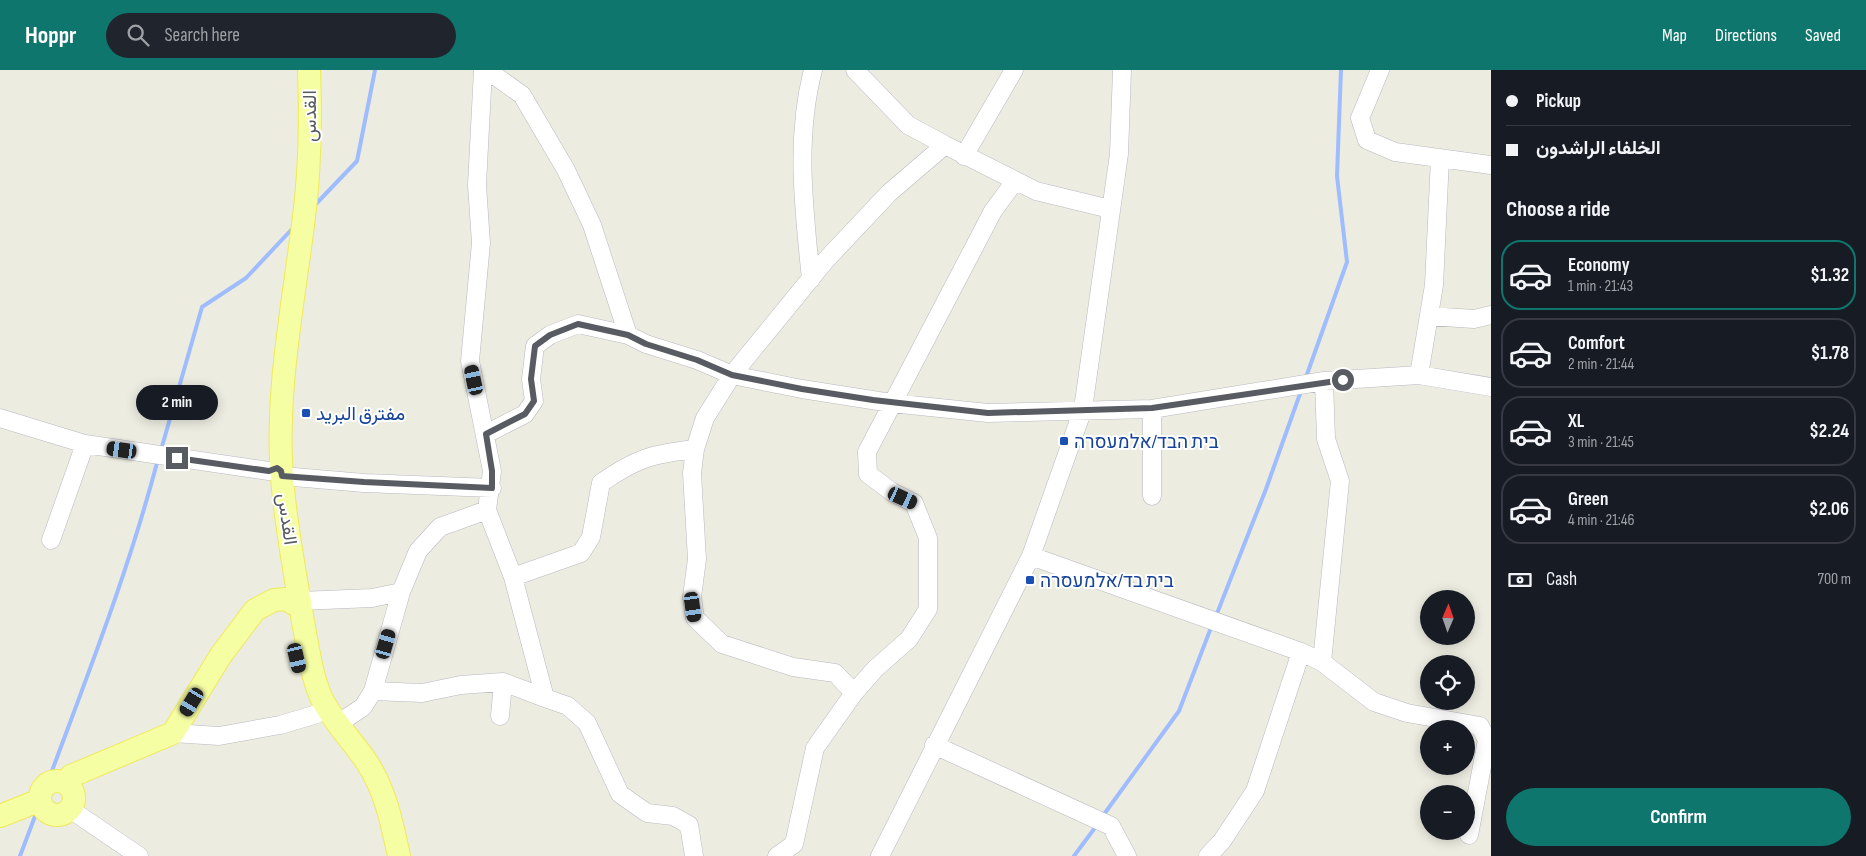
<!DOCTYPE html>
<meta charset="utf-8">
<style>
:root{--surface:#171b24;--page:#20242c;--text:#f1f3f6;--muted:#9ea1a6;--line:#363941;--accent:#0f766e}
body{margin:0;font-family:"Sofia Sans Condensed",Vazirmatn,Heebo,sans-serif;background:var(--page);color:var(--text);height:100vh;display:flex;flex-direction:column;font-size:19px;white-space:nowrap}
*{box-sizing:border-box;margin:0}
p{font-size:16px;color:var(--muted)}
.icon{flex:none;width:28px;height:28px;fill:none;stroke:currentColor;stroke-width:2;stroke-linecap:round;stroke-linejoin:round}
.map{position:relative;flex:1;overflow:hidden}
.side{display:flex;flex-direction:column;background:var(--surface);width:375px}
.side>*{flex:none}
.guide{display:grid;align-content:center;height:110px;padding:0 15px;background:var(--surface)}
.needle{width:32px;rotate:2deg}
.fabs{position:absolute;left:1420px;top:520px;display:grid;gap:10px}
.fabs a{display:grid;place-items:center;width:55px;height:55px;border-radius:50%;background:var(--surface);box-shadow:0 2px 12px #0003;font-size:25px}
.end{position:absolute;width:22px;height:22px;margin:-11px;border:6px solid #595b62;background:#fff;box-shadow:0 0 0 2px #fff}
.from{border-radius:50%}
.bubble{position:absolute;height:35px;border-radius:18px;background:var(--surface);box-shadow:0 2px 12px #0003;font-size:16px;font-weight:700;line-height:35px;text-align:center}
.car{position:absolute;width:15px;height:30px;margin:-15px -8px;border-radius:6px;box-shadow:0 0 4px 1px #0007;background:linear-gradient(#222 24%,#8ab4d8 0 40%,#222 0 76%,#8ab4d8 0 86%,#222 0)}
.guide b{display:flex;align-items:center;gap:18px;height:48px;font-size:19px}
.guide b+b{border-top:1px solid var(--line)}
.guide i{width:12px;height:12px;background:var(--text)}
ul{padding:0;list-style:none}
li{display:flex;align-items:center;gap:15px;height:70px;margin:0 10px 8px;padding:0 5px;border:2px solid var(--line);border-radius:20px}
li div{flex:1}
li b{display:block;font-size:19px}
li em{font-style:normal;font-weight:700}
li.active{border-color:var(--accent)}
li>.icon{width:45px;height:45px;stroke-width:1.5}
h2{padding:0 15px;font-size:22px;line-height:60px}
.pay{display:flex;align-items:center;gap:12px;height:55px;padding:0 15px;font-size:19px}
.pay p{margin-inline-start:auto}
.cta{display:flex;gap:10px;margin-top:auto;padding:10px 15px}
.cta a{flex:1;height:58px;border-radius:30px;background:var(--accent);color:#fff;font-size:20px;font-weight:700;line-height:58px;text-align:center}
header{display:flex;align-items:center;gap:30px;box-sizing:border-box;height:70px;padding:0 25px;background:var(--accent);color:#fff}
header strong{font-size:24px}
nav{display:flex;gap:28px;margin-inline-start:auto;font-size:18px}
.search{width:350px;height:45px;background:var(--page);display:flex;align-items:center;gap:12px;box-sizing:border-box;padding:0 18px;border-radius:28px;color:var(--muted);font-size:19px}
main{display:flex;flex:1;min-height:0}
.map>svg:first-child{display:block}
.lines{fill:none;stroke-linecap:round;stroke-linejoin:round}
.stream{stroke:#9fbdfe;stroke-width:4}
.minor-casing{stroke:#b8b9c0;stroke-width:19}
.major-casing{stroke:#efea57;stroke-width:24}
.minor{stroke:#fff;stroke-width:18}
.major{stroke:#f6fea4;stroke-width:22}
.route{stroke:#595b62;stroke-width:6}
.transit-dot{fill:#1a4fb4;stroke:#fff;stroke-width:2}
.labels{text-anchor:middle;stroke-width:4;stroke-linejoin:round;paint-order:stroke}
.street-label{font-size:19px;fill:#595b62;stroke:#fff}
.transit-label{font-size:19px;fill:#164399;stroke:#fff;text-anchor:start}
</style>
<header>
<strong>Hoppr</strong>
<div class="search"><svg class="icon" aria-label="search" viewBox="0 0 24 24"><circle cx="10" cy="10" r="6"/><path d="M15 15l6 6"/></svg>Search here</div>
<nav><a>Map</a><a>Directions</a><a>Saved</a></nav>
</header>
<main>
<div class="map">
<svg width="1491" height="786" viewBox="0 0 1491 786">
<rect width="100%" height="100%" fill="#ecece1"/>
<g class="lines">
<path class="stream" d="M314 136 357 91 375 0
M1305 310 1347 192 1337 106 1341 0
M161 380 202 237 246 208 293 158
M1216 546 1266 419 1301 321
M43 725C84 614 128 504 158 389
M1102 747 1179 641 1212 555
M20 786 37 741
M1074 786 1097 755"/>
<defs>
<path id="minor" d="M483 0 477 115 481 173 470 291 492 401 487 440 513 507 545 628 568 636 587 653 620 724 647 743 673 746 689 755 694 786
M487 0 522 25 566 100 592 155 628 265 646 274 697 290 732 305 802 319 891 333 988 343 1152 339 1324 311 1419 305 1491 317
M855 0 908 55 945 75 1036 121 1110 139
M1380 0 1360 48 1367 70 1395 82 1491 95
M964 86 1014 0
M811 209C804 140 795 68 813 0
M1429 246 1474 249 1491 245
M1419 305 1434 215 1440 88
M1152 339V426
M0 348 85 374 269 401
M486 364 525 344 534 331 531 309 535 276 550 265 578 254 628 265
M282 406 364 413 492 418
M51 470 85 374
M1031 486 1301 582 1322 592 1374 632 1407 643 1480 656 1487 670 1469 765
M513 507 581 483 591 467 601 413C637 388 652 384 695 379
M300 531 372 528 401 522
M1322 592 1340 411 1326 369 1324 311
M373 621 422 623 461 615 503 612
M854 623 835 603 793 597 722 574 695 548 692 527 697 489 692 403 695 379 705 348 732 305 825 191 889 123 945 75
M500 646 503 612 545 628
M339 653 363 637 373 621 401 522 418 481 440 457 487 440
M173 663 219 666 280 655 317 644
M934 675 1111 756 1127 786
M70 739 139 786
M777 786 794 774 815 678 854 623 875 599 909 569 928 539V468L914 433 892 422 868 404 867 382 993 141 1015 111
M880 786 1031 486 1083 339 1119 84 1122 0
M1208 786 1222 771 1255 721 1301 582"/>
<path id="major" d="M309 0C311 52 310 104 303 155 292 242 274 331 283 419 287 463 296 508 303 552 308 577 311 604 321 627 332 651 354 672 368 694 386 722 392 754 399 786
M40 728a17 17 0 1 1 34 0a17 17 0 1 1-34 0Z
M65 712 71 706 173 663 221 585 255 540 274 530 286 529 294 534 300 531
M0 746 40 730"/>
</defs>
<use href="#minor" class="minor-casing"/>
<use href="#major" class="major-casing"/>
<use href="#minor" class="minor"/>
<use href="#major" class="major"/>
</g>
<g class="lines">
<path class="route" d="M177 388 269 401 277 398 281 401 282 406 364 412 492 418V401L486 364 525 344 534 331 531 309 535 276 550 265 578 254 628 265 646 274 697 290 732 305 802 319 873 330 988 343 1152 338 1343 310"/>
</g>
<g class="transit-dot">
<rect x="301" y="338" width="10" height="10" rx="2.5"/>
<rect x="1059" y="366" width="10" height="10" rx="2.5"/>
<rect x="1025" y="505" width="10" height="10" rx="2.5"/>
</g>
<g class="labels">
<g class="street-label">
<text transform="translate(309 46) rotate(-90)" y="7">القدس</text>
<text transform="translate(288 449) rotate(82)" y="7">القدس</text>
</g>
<g class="transit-label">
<text x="316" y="350">مفترق البريد</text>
<text x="1074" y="378">בית הבד/אלמעסרה</text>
<text x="1040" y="517">בית בד/אלמעסרה</text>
</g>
</g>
</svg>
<div class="fabs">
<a><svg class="needle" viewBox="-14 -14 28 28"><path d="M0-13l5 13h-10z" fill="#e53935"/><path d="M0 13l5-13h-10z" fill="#9ea1a6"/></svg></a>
<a><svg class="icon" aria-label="locate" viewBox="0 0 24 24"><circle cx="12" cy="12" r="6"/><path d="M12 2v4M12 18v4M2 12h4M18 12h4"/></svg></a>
<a>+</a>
<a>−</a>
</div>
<i class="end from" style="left:1343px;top:310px"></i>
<i class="end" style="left:177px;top:388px"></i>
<div class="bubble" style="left:136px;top:315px;width:82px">2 min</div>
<i class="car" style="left:474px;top:310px;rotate:348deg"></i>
<i class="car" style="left:122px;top:380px;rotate:278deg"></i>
<i class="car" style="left:903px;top:428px;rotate:115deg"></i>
<i class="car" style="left:693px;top:537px;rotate:172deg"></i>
<i class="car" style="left:386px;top:574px;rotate:16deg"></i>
<i class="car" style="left:297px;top:588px;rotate:167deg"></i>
<i class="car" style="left:192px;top:632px;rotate:211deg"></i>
</div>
<section class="side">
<div class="guide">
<b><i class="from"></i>Pickup</b>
<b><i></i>الخلفاء الراشدون</b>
</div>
<h2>Choose a ride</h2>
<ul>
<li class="active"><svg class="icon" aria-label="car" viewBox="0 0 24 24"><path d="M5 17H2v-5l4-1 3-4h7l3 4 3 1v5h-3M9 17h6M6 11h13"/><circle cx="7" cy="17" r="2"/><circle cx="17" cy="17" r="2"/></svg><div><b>Economy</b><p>1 min · 21:43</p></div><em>$1.32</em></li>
<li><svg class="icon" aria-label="car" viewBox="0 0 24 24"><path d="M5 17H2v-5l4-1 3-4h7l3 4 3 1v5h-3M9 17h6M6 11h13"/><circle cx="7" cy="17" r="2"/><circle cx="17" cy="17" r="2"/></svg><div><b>Comfort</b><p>2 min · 21:44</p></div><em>$1.78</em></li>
<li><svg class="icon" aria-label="car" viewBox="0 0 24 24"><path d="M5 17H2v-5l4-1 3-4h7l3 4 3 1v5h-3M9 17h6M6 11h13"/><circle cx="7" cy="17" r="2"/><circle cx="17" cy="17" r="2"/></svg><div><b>XL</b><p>3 min · 21:45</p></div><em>$2.24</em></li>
<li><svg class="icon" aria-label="car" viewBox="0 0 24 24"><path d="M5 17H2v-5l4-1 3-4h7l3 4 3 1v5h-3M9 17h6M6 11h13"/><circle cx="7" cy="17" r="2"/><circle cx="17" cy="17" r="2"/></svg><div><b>Green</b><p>4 min · 21:46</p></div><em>$2.06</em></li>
</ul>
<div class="pay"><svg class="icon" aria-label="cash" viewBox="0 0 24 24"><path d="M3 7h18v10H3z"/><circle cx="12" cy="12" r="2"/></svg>Cash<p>700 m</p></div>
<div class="cta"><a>Confirm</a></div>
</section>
</main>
